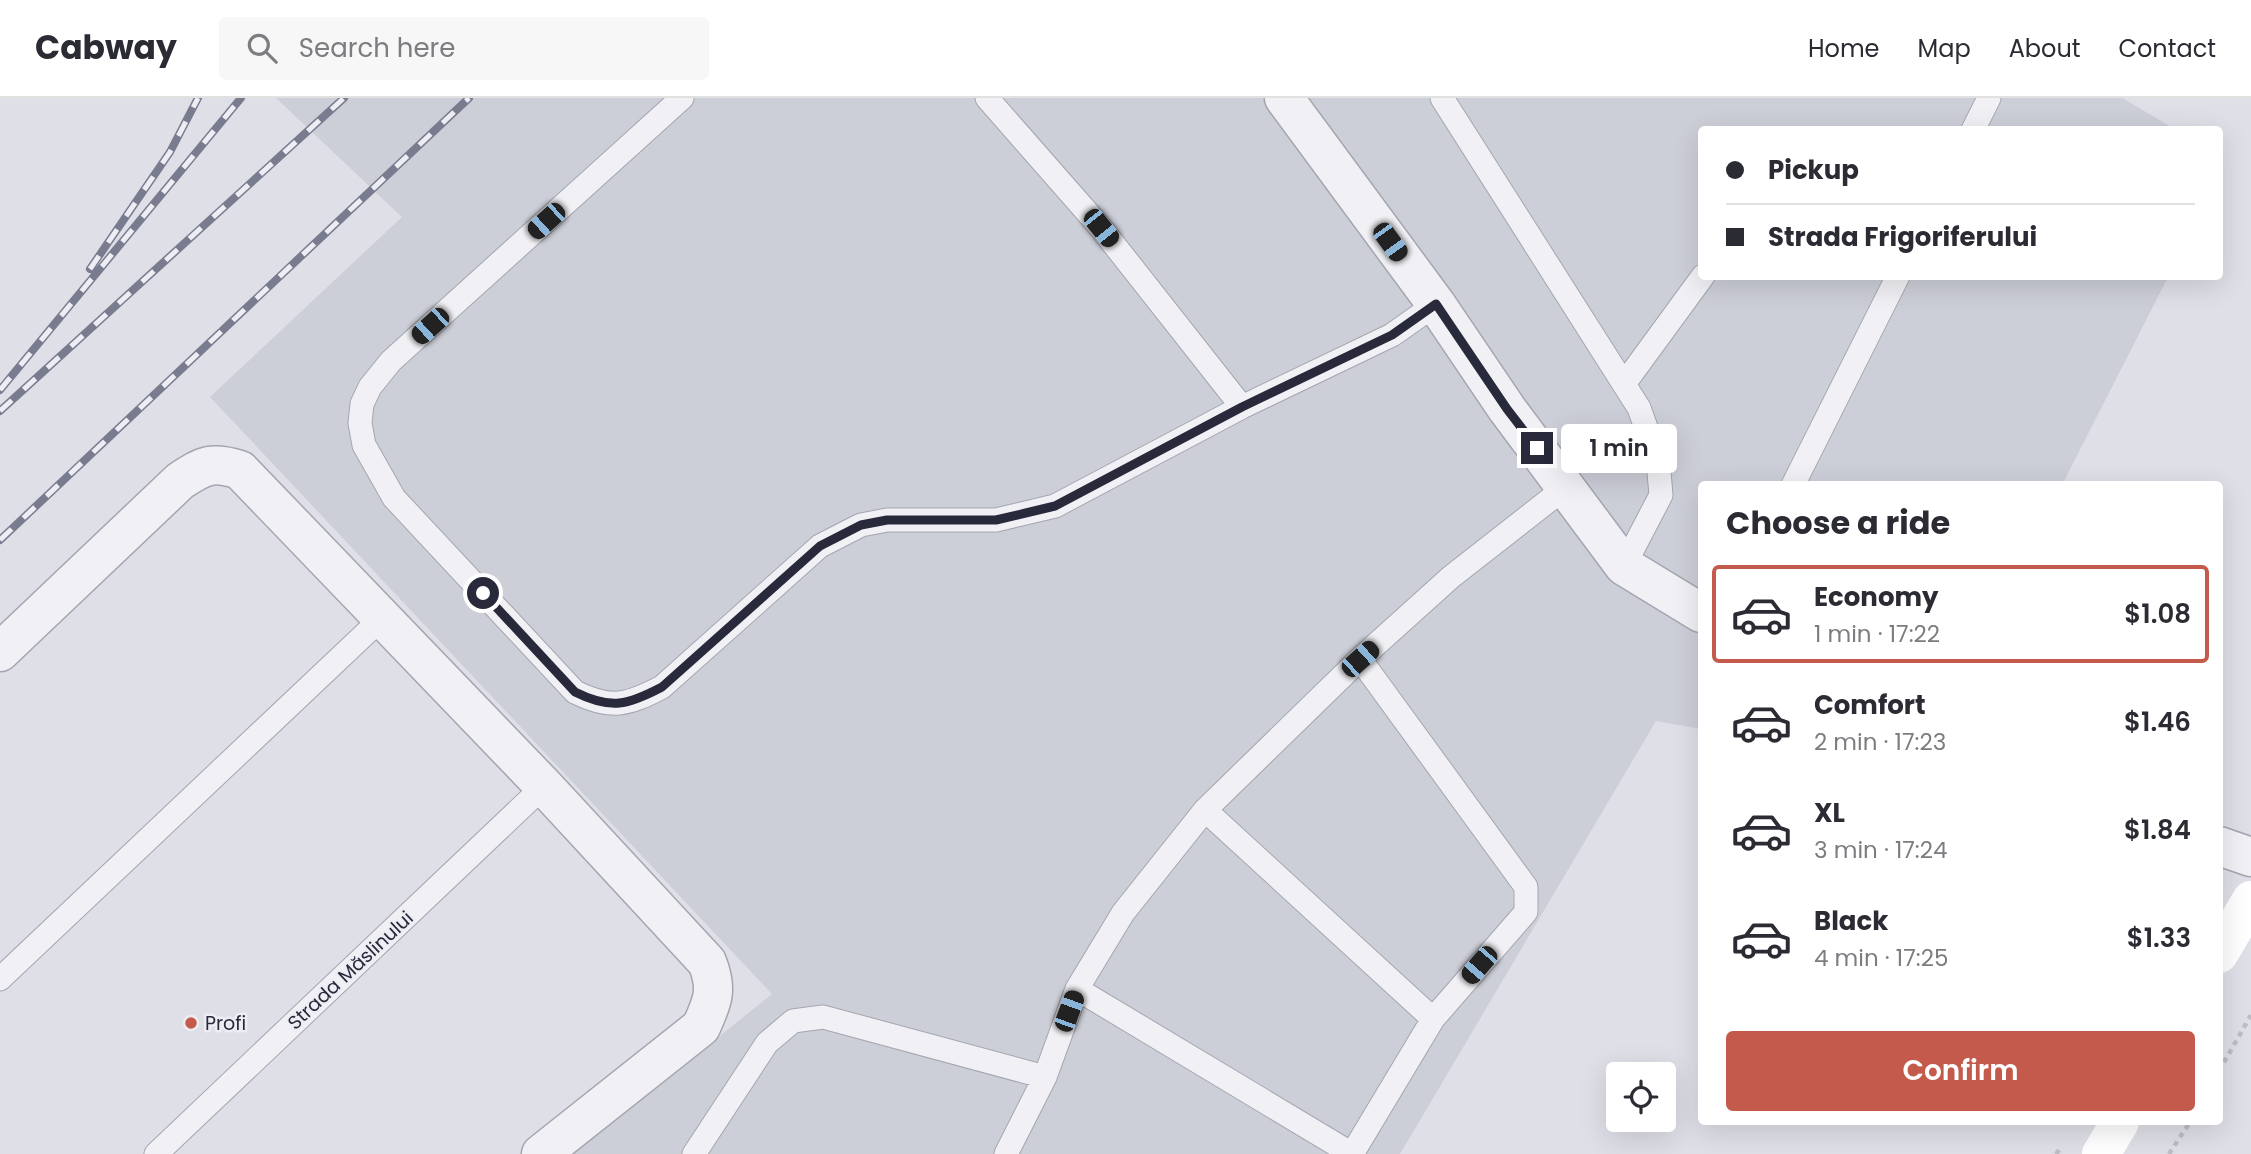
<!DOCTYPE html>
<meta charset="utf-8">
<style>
:root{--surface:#fff;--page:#f7f7f7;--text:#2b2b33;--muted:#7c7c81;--line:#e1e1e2;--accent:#c45a4b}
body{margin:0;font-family:Poppins,sans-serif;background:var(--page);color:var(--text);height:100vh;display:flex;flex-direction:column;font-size:26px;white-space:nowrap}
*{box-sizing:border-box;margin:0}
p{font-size:23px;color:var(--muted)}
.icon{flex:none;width:38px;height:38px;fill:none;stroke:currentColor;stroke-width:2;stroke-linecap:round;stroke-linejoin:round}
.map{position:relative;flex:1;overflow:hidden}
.side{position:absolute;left:1698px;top:383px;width:525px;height:644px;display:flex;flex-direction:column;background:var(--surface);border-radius:7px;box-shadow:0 7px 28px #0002}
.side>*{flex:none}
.guide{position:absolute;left:1698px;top:28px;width:525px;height:154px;border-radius:7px;box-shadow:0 7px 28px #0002;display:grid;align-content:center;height:154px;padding:0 28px;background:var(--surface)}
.buttons{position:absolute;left:1606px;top:964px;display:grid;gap:14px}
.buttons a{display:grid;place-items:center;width:70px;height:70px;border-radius:7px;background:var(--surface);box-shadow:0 7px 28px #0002;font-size:35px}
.end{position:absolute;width:32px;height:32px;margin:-16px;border:9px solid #282a3c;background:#fff;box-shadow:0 0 0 4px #fff}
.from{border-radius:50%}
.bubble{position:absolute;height:49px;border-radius:7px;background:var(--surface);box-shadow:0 7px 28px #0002;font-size:23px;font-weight:600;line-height:49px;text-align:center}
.car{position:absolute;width:21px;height:42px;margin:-21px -10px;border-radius:9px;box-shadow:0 0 5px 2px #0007;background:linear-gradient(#222 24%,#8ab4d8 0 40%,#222 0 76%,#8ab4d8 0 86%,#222 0)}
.guide b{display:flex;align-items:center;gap:24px;height:66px;font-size:26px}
.guide b+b{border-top:2px solid var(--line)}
.guide i{width:18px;height:18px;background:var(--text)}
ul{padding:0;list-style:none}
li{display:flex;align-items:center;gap:21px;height:98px;margin:0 14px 10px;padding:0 14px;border:4px solid transparent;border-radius:7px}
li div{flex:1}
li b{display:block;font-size:26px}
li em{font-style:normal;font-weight:600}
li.selected{border-color:var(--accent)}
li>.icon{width:63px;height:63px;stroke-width:1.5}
h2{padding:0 28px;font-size:32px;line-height:84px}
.primary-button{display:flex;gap:14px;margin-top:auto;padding:14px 28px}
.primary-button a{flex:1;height:80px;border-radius:7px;background:var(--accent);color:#fff;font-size:28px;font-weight:600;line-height:80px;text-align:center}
header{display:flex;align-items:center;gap:42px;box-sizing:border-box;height:98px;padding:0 35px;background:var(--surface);border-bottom:2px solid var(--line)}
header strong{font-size:33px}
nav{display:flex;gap:38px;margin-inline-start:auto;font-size:24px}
.search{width:490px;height:63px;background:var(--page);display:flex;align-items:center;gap:18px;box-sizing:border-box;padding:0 24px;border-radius:7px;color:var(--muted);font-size:26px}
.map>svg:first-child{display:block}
.built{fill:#ccced8}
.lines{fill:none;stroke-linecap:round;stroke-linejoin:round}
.lane-casing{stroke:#a4a5b0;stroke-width:25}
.street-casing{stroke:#a4a5b0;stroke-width:41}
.path{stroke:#bdbdc5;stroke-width:4.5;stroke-dasharray:5 5;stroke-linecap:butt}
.lane{stroke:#f1f1f5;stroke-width:23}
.street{stroke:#f1f1f5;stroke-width:38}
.secondary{stroke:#fff;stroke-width:38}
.rail-casing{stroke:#797b8f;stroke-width:8}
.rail{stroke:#edeef4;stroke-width:5;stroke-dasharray:16;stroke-linecap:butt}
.route{stroke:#282a3c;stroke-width:9}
.poi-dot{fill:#c45a4b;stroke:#edeef4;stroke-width:2.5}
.labels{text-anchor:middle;stroke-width:5;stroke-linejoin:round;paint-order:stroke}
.street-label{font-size:19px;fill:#282a3c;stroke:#edeef4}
.poi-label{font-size:19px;fill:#282a3c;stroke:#edeef4;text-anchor:start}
</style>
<header>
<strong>Cabway</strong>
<div class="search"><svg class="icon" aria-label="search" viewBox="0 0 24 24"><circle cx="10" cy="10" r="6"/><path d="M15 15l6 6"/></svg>Search here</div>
<nav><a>Home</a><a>Map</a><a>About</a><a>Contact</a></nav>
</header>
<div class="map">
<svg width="2251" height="1056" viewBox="0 0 2251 1056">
<rect width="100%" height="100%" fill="#dedfe7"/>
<path class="built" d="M276 0H2122L2175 31 1701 32V178L2168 179 2062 387H1701V631L1656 623 1400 1056H573L772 896 210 299 402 119Z"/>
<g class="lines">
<defs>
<path id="lane" d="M682 0 391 263 370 289 362 306 360 325 364 347 394 400 575 594C611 612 628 607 662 589L820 448 861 427 887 422H996L1055 408 1242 309 1392 237 1436 206
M987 0 1101 130 1242 309
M1442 0 1639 310 1658 363 1661 397 1624 468
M1973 32 1989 0
M1624 286 1703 178
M1793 387 1898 178
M1360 561 1526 789V814L1433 921
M0 881 382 520
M1077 891 1352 1056 1433 921 1205 712
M156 1056 544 688
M694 1056 767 945 793 923 823 919 1045 979
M1006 1056 1045 979 1077 891 1123 815 1205 712 1360 561 1451 479 1566 389"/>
<path id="street" d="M1284 0 1436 206 1507 311 1624 468 1701 515
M0 554 180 383C204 367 212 363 240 372L544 688 707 864C718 891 713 903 701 929L541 1056
M2219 748 2251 759"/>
</defs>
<use href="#lane" class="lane-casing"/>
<use href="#street" class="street-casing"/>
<path class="path" d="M2219 973 2251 917
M2056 1056 2062 1048
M2169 1056 2190 1024"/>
<use href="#lane" class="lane"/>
<use href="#street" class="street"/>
<path class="secondary" d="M2219 856 2251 802
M2101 1056 2120 1024"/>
<defs>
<path id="rail" d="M90 171 170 54 198 0
M0 292 241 0
M0 313 344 0
M0 442 469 0"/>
</defs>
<use href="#rail" class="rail-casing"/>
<use href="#rail" class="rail"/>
</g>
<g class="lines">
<path class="route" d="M483 495 575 594C611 612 628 607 662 589L820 448 861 427 887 422H996L1055 408 1242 309 1392 237 1436 206 1507 311 1537 350"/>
</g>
<circle class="poi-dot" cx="191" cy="925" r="7"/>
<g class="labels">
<g class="street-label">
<text transform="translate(350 872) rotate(-43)" y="7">Strada Măslinului</text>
</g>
<g class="poi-label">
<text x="205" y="932">Profi</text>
</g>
</g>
</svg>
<div class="buttons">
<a><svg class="icon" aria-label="locate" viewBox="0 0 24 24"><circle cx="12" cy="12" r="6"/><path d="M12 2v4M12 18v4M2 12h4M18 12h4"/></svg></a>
</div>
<i class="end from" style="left:483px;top:495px"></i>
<i class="end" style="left:1537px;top:350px"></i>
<div class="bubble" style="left:1561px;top:326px;width:116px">1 min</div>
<i class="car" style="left:546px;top:123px;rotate:228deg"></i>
<i class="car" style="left:1101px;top:130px;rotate:141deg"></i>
<i class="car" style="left:1390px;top:144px;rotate:144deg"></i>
<i class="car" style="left:430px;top:228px;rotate:228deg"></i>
<i class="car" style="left:1360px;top:561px;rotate:48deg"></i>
<i class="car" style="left:1479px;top:867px;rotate:221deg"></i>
<i class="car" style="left:1069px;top:913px;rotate:20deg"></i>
<div class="guide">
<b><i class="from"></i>Pickup</b>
<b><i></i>Strada Frigoriferului</b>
</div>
<section class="side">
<h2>Choose a ride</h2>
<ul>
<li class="selected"><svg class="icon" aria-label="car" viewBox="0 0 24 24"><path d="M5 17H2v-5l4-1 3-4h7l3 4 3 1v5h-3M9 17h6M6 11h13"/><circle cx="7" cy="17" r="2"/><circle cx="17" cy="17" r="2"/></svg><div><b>Economy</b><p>1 min · 17:22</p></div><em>$1.08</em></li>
<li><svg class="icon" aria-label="car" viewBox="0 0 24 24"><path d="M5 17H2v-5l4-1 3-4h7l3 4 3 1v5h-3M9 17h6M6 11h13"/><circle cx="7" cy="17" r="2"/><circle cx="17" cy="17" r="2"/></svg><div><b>Comfort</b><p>2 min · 17:23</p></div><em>$1.46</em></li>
<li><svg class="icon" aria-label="car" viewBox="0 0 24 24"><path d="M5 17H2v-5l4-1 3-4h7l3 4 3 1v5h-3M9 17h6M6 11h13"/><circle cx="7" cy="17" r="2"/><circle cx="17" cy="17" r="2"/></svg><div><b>XL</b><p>3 min · 17:24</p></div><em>$1.84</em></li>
<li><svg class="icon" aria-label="car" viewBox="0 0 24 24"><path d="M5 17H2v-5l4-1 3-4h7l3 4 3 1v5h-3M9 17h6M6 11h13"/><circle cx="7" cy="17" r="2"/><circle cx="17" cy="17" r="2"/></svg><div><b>Black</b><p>4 min · 17:25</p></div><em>$1.33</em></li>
</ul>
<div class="primary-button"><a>Confirm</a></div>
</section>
</div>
